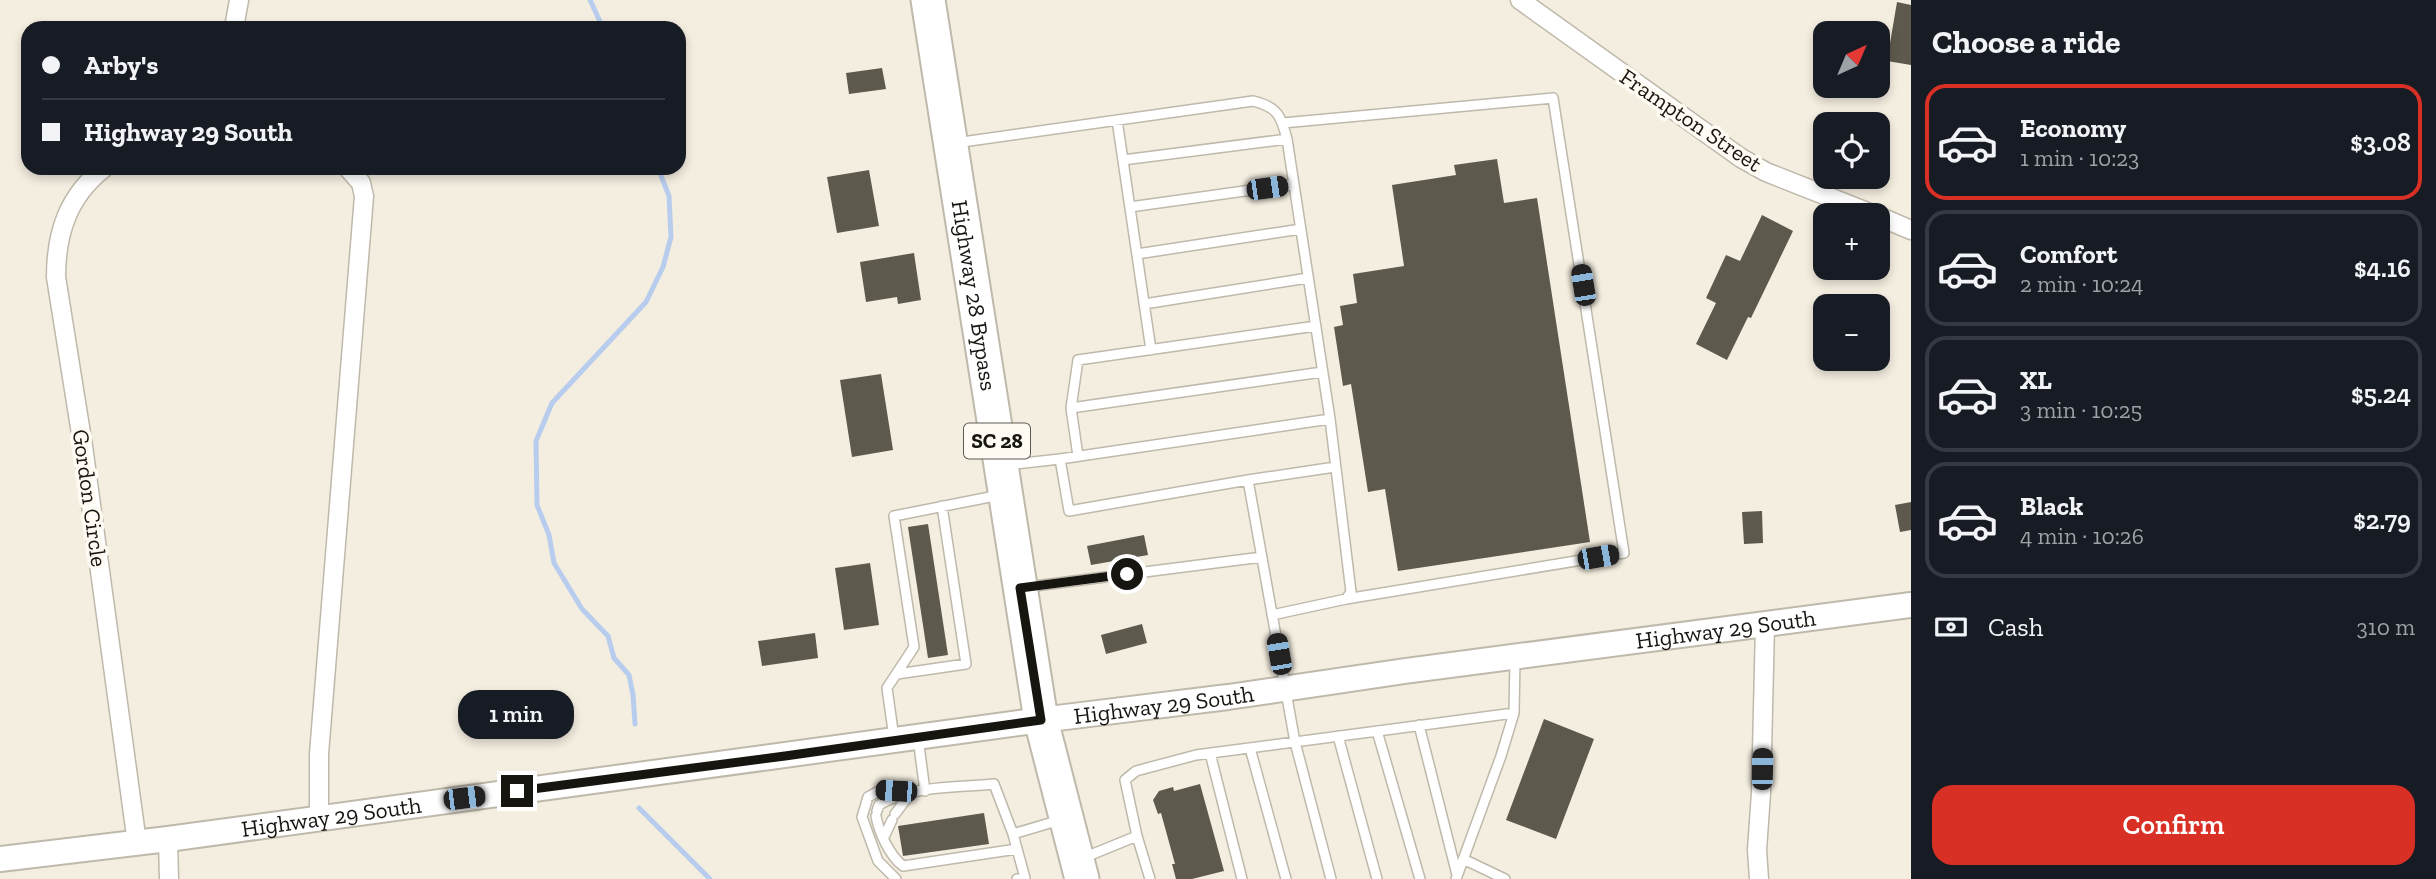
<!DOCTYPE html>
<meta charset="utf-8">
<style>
:root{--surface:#171b24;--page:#242831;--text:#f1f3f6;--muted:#9ea1a6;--line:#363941;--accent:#d93025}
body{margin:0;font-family:"Zilla Slab",serif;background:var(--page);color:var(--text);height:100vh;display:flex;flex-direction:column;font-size:26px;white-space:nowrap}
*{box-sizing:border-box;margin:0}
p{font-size:23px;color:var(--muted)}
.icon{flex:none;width:38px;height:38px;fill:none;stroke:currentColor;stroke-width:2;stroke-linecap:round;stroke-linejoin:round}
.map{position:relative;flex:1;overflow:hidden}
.side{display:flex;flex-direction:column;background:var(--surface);width:525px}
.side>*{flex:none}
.guide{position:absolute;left:21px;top:21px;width:665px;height:154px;border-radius:21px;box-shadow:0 4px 10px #0003;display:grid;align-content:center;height:154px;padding:0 21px;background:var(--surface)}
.needle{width:46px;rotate:44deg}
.tools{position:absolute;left:1813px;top:21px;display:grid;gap:14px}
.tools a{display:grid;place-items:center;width:77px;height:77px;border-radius:14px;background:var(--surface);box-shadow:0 4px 10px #0003;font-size:35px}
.end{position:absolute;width:32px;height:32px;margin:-16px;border:9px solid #171510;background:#fff;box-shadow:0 0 0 4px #fff}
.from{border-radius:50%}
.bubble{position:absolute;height:49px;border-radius:21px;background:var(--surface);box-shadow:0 4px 10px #0003;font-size:23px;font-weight:600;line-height:49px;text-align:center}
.car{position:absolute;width:21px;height:42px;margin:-21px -10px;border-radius:9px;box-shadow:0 0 5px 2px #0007;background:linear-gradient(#222 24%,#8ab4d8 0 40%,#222 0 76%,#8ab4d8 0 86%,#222 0)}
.guide b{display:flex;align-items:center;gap:24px;height:66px;font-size:26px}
.guide b+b{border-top:2px solid var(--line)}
.guide i{width:18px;height:18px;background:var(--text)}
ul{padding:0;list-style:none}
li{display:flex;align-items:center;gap:21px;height:116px;margin:0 14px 10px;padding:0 7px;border:4px solid var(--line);border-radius:21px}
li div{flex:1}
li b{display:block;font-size:26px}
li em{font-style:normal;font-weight:600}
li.on{border-color:var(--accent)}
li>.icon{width:63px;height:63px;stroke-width:1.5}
h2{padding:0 21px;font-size:32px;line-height:84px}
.pay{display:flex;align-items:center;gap:18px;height:77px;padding:0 21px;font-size:26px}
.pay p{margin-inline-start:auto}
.button{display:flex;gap:14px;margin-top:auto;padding:14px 21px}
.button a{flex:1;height:80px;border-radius:21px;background:var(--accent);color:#fff;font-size:28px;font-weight:600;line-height:80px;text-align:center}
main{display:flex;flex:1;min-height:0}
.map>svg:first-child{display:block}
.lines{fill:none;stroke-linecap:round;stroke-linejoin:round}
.stream{stroke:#b8cdee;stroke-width:5}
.building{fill:#5e594d}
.lane-casing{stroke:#bfb9ab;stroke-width:12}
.street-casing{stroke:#bfb9ab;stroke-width:21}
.secondary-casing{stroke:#bfb9ab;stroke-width:28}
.highway-casing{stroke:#bfb9ab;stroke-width:37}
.lane{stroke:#fff;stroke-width:9}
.street{stroke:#fff;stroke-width:18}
.secondary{stroke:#fff;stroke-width:24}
.highway{stroke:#fff;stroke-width:33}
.route{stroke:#171510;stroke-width:9}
.labels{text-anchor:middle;stroke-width:7;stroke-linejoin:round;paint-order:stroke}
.shield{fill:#fffbf3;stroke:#5d5a54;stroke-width:2}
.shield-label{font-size:21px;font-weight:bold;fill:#171510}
.street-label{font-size:23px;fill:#171510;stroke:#fffbf3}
</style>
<main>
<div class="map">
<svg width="1911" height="879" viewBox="0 0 1911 879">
<rect width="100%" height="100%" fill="#f4eee0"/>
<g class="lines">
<path class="stream" d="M590 0 603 28
M635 724 633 695 629 675 614 658 608 636 582 609 554 563 549 535 537 505 536 441 552 403 646 302 663 267 671 237 669 196 658 168
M639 808 710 879"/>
</g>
<path class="building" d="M1897 2 1911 5V65L1887 61Z
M882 68 886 89 849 94 846 73Z
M1497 159 1504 203 1537 198 1590 542 1398 571 1385 489 1368 492 1351 384 1343 386 1334 327 1343 325 1340 306 1357 303 1353 274 1404 266 1392 185 1456 175 1454 165Z
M869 170 879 226 837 233 827 177Z
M1762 215 1793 231 1751 318 1748 317 1727 360 1696 344 1716 303 1706 298 1726 255 1740 261Z
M914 253 921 300 898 304 897 297 866 302 860 262Z
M881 374 893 450 852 457 840 380Z
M1911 502V530L1900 532 1895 505Z
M1762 511 1763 543 1744 544 1742 512Z
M928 524 948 655 928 658 908 527Z
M1144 535 1148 555 1091 565 1087 546Z
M870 563 879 625 844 630 835 568Z
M1142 624 1147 643 1106 654 1101 635Z
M815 633 818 658 762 666 758 641Z
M1544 719 1594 739 1556 839 1506 820Z
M1200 784 1224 871 1192 879H1176L1172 864H1175L1161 813 1158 814 1153 800 1159 791 1173 787 1174 791Z
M984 813 989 844 903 856 898 826Z"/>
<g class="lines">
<defs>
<path id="lane" d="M1117 120 1151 350
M1283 123 1553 98 1624 553 1346 599
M955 143 1253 101C1278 107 1281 116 1287 139L1330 419 1060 459 1069 511 1248 480 1295 742 1331 879
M1123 160 1287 139
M1130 207 1294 184
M1137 254 1301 229
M1144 304 1308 278
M1071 408 1322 372
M1078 456 1071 408 1078 360 1316 326
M1006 465 1060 459
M1248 480 1335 467
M1027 587 1262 557
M1272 615 1346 599 1351 592 1330 419
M897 674 966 664 942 506
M1419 725 1457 875
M1377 731 1420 879
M1338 736 1377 879
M894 738 887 688 914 647 894 516 1000 495
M918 738 925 791
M1250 748 1286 879
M1210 753 1242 879
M877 811 879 805C911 785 957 788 994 784L1013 834
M895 814 910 794
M876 816C879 833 890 856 903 866L1017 849
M1137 836 1150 879
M884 837 892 820
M1083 858 1137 836 1125 780 1136 771 1196 755 1514 713
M1463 859 1505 879
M896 879 878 861 862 817 868 797 881 790 902 792
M1017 879 1025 878 1013 834 1060 820
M1456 879 1501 756 1514 713 1515 660"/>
<path id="street" d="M1520 0 1741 158 1766 172 1875 215
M234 28 239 0
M104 168C68 196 56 233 56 277L83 446 137 843
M1878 216 1911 230
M319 818V754L364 196 361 183 348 168
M168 839 169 879
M1759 879 1757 850 1761 793 1765 625"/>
<g id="secondary">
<path id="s1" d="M0 859 168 839 1041 720 1228 697 1405 671 1911 605"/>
</g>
<g id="highway">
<path id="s2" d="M928 0 1041 720 1082 879"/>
</g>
</defs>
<use href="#lane" class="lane-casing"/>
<use href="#street" class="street-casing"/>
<use href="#secondary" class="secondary-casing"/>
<use href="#highway" class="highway-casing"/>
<use href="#lane" class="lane"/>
<use href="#street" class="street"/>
<use href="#secondary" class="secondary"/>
<use href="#highway" class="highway"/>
</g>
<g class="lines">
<path class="route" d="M517 791 785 756 1041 720 1020 588 1127 574"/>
</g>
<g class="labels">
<rect class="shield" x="964" y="423.5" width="66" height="35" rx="5"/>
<g class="shield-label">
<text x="997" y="448">SC 28</text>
</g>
<g class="street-label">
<text transform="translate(1691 120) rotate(34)" y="8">Frampton Street</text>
<text dy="8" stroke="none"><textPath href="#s2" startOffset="299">Highway 28 Bypass</textPath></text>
<text transform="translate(90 498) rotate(82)" y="8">Gordon Circle</text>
<text dy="8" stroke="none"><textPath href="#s1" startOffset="1741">Highway 29 South</textPath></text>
<text dy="8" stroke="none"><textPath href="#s1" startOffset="1174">Highway 29 South</textPath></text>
<text dy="8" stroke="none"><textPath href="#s1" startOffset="334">Highway 29 South</textPath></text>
</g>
</g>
</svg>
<div class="tools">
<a><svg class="needle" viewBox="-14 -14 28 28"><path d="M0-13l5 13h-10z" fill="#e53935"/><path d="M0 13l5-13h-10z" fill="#9ea1a6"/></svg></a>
<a><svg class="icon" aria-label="locate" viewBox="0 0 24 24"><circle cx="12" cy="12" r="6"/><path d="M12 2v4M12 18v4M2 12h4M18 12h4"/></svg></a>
<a>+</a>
<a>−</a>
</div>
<i class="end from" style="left:1127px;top:574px"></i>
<i class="end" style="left:517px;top:791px"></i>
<div class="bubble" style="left:458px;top:690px;width:116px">1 min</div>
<i class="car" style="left:1267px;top:188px;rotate:82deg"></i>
<i class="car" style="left:1583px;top:285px;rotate:351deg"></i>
<i class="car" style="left:1598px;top:557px;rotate:80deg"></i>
<i class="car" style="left:1279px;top:654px;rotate:350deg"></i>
<i class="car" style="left:1762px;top:769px;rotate:1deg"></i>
<i class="car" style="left:896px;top:791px;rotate:273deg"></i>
<i class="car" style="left:464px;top:798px;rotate:83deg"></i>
<div class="guide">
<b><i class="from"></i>Arby's</b>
<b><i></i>Highway 29 South</b>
</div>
</div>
<section class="side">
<h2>Choose a ride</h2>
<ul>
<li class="on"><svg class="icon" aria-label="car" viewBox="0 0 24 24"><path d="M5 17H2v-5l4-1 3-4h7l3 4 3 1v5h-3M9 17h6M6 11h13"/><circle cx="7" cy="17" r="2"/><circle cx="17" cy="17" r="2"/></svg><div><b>Economy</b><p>1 min · 10:23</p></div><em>$3.08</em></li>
<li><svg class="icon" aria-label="car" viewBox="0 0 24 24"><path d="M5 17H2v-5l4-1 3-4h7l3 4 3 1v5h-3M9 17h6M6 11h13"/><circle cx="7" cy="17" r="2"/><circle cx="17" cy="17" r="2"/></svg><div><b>Comfort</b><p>2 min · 10:24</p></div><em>$4.16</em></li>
<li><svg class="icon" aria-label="car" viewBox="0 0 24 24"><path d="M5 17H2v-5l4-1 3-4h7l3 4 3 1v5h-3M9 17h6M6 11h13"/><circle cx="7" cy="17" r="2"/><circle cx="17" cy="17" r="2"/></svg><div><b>XL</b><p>3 min · 10:25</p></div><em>$5.24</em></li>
<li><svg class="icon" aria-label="car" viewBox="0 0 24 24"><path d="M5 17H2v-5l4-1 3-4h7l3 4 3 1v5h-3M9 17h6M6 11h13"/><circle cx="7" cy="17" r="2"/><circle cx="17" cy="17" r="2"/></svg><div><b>Black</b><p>4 min · 10:26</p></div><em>$2.79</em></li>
</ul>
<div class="pay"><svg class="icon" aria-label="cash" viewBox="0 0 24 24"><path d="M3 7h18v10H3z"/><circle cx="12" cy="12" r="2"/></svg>Cash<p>310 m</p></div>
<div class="button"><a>Confirm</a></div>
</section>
</main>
